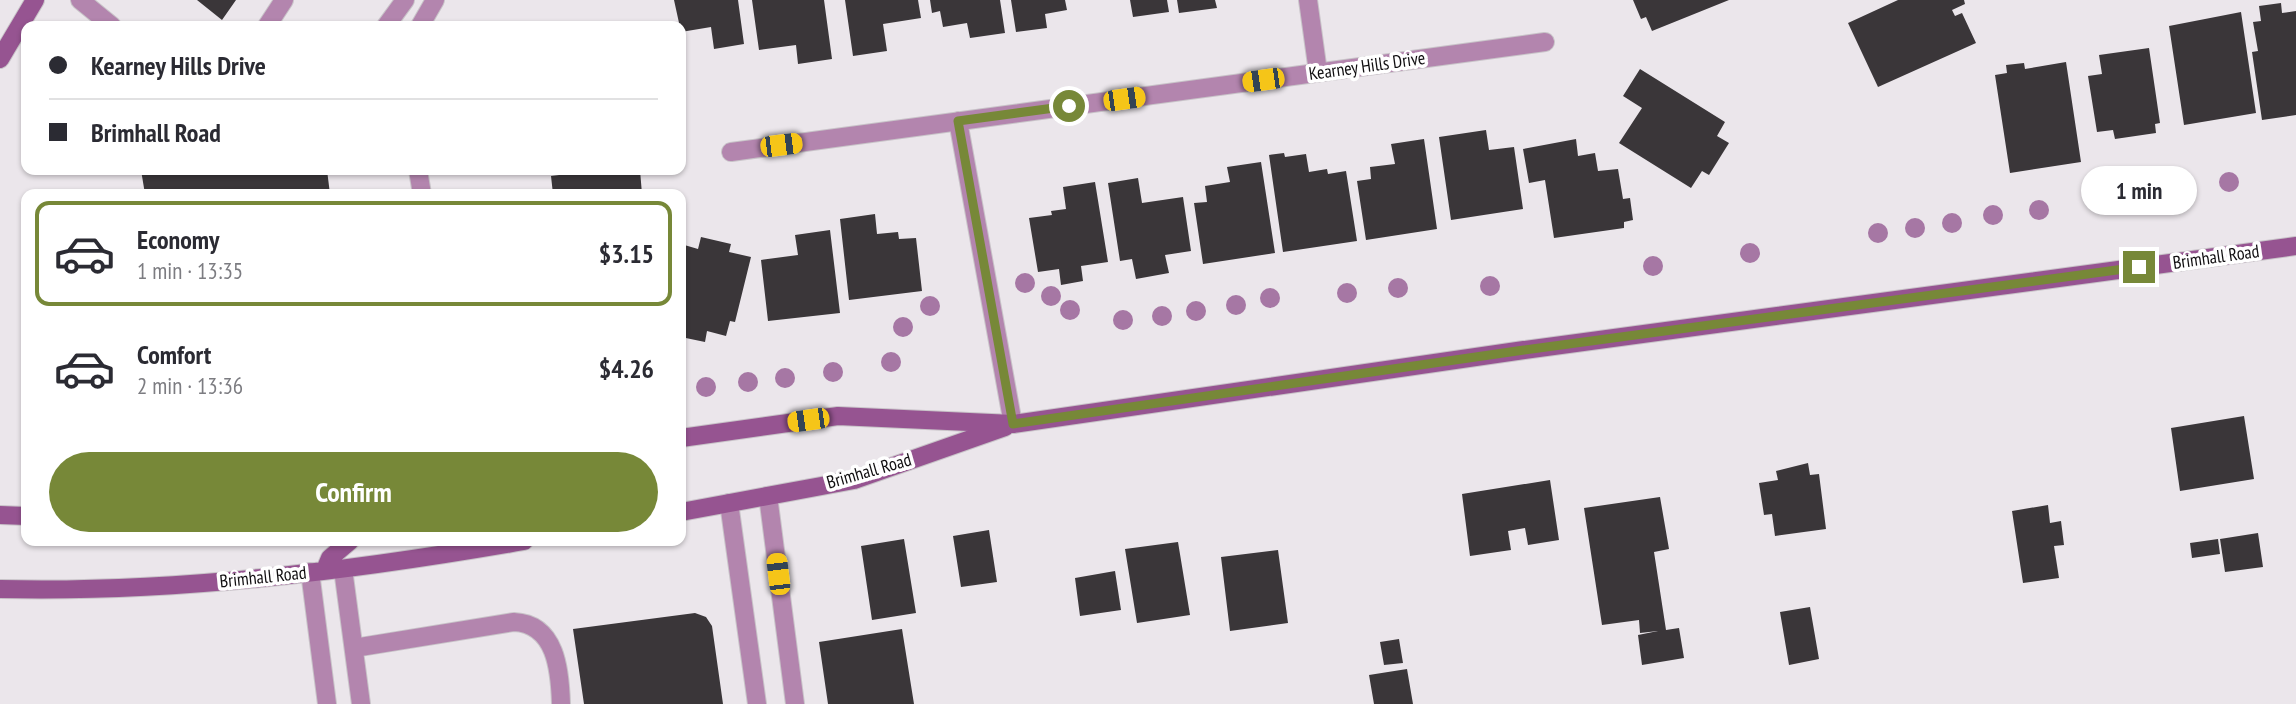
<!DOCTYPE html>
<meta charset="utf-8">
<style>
:root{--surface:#fff;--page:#f2f2f3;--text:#2b2b33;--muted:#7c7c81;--line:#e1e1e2;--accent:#778838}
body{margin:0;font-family:"PT Sans Narrow",sans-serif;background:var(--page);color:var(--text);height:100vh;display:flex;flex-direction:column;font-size:26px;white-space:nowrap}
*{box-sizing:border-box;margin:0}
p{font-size:23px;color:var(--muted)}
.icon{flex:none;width:38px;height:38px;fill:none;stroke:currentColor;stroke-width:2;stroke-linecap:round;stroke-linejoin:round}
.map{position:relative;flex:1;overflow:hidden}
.sheet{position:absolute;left:21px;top:189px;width:665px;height:357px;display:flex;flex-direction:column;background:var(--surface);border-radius:14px;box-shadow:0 2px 5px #0004}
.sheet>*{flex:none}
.hud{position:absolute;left:21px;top:21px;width:665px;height:154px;border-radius:14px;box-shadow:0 2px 5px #0004;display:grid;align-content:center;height:154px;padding:0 28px;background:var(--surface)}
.end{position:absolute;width:32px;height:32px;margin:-16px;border:9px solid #778838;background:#fff;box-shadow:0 0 0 4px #fff}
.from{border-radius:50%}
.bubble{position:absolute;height:49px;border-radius:24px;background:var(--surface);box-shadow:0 2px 5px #0004;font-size:23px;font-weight:800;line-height:49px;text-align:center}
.car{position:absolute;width:21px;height:42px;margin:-21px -10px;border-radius:9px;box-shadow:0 0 5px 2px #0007;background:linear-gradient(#f5c518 24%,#345 0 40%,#f5c518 0 76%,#345 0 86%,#f5c518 0)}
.hud b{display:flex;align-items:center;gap:24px;height:66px;font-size:26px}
.hud b+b{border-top:2px solid var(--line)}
.hud i{width:18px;height:18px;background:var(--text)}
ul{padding:12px 0 0;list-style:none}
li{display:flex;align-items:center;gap:21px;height:105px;margin:0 14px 10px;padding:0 14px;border:4px solid transparent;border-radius:14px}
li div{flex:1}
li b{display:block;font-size:26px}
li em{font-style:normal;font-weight:800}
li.selected{border-color:var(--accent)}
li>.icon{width:63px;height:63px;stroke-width:1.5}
.primary-button{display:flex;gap:14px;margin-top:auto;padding:14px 28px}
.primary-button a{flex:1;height:80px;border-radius:42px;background:var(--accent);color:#fff;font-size:28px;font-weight:800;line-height:80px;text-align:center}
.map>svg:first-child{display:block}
.building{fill:#3a3639}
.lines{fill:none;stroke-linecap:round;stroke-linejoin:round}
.lane-casing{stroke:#c8c3c8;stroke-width:20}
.street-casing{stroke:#c8c3c8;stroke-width:20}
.secondary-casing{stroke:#c8c3c8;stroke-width:20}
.lane{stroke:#b385ae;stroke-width:18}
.street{stroke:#b385ae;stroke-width:18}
.secondary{stroke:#965491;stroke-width:18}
.tree{fill:#a677a4}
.route{stroke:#778838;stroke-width:9}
.labels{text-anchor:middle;stroke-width:7;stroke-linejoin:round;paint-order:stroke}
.street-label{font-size:18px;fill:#100e10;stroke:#fff}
</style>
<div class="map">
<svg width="2296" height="704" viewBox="0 0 2296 704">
<rect width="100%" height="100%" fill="#ebe6eb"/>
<path class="building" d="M197 0H236L222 20Z
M674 0H738L744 44 714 49 711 27 681 32Z
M752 0H824L832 59 798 64 796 45 759 50Z
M845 0H918L921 18 883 24 887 51 853 56Z
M930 0H1000L1005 33 970 38 967 23 943 27 940 11 932 13Z
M1011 0H1065L1067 10 1045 14 1047 28 1016 32Z
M1130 0H1167L1169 12 1133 17Z
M1177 0H1215L1217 8 1179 13Z
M1633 0H1729L1652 31 1646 17 1641 19Z
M1898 0H1964L1965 4 1952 10 1955 16 1962 13 1976 43 1878 87 1848 23Z
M2281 3 2282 13 2296 11V115L2262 120 2252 52 2258 51 2253 22 2261 21 2259 6Z
M2241 12 2256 113 2184 125 2169 26Z
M2149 48 2160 123 2155 124 2156 133 2115 139 2113 130 2097 132 2088 76 2102 74 2099 55Z
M2066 62 2081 162 2010 173 1995 75 2007 73 2006 65 2024 63 2025 69Z
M1640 69 1725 122 1717 136 1729 143 1709 175 1702 171 1691 188 1619 143 1642 108 1623 96Z
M1486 130 1489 150 1514 147 1523 209 1451 220 1439 137Z
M1424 139 1437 229 1366 240 1357 181 1371 179 1370 167 1395 164 1391 144Z
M1576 139 1578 156 1595 153 1598 171 1618 169 1623 199 1630 198 1633 220 1624 222V228L1554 238 1545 180 1529 183 1523 149Z
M1284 153 1285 157 1306 154 1309 172 1327 169 1328 174 1346 171 1357 241 1283 252 1269 155Z
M1261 162 1275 253 1203 264 1194 203 1207 202 1205 186 1230 182 1227 167Z
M141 170H327L330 194H145Z
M600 170H640L642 194H553L551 176Z
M1138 178 1142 203 1183 197 1191 251 1165 255 1169 273 1136 279 1132 259 1120 261 1108 183Z
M1095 182 1108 262 1081 266 1083 281 1061 285 1059 269 1038 272 1029 218 1052 215 1051 211 1066 209 1063 187Z
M875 214 877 234 898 232 899 239 916 238 922 291 849 300 840 219Z
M830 230 840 313 768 321 761 260 798 255 795 235Z
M701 237 731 244 729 252 751 257 735 322 730 321 726 336 707 331 705 342 681 337V298L685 279 681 278V244L698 249Z
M2244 416 2254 479 2180 491 2171 428Z
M1808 463 1810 475 1819 474 1826 529 1775 536 1772 514 1764 515 1759 483 1778 480 1776 471Z
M1550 480 1559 540 1528 545 1525 528 1508 531 1511 550 1470 556 1462 494Z
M1660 497 1669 549 1654 552 1666 630 1679 628 1684 658 1642 665 1638 635 1658 631 1640 633 1639 620 1602 625 1584 508Z
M2048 505 2050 523 2061 521 2064 545 2054 546 2059 578 2023 583 2012 511Z
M989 530 997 582 961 587 953 536Z
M2258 533 2263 567 2225 572 2220 539Z
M904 539 916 613 872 620 861 546Z
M2218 539 2220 554 2192 558 2190 543Z
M1178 542 1190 615 1137 623 1125 549Z
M1278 550 1288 623 1230 631 1221 557Z
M1115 571 1121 610 1080 616 1075 578Z
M1810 607 1819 659 1789 665 1780 612Z
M695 613 706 617 712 626 723 704H584L573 629Z
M902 629 914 704H828L819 642Z
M1399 639 1403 663 1384 665 1380 642Z
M1407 669 1413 704H1374L1369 675Z"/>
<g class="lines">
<defs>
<path id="lane" d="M80 0 112 26
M267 26 284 0
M386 26 405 0
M420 26 435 0
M418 170 422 194
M768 496 795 704
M729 503 757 704
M343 569 361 704
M310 572 327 704
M354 648 514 622C556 624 560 670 561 704"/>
<path id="street" d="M1308 0 1318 72
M958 121 1013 424
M731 152 1545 42"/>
<path id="secondary" d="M0 59 35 0
M681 438 838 416 1013 424 1524 350 2296 246
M681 512 854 480 1005 427
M0 515 26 516
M325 570 330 558 350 541
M0 589C175 593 352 571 524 541"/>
</defs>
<use href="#lane" class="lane-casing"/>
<use href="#street" class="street-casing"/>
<use href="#secondary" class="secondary-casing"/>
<use href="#lane" class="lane"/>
<use href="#street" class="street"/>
<use href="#secondary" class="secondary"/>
</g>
<g class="tree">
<circle cx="2229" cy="182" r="10"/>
<circle cx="2143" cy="197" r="10"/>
<circle cx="2039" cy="210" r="10"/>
<circle cx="1993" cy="215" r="10"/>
<circle cx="1952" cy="223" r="10"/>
<circle cx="1915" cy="228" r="10"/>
<circle cx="1878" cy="233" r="10"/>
<circle cx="1750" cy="253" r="10"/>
<circle cx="1653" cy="266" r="10"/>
<circle cx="1025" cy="283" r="10"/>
<circle cx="1490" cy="286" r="10"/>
<circle cx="1398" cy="288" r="10"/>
<circle cx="1347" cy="293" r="10"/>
<circle cx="1051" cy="296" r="10"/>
<circle cx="1270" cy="298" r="10"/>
<circle cx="1236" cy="305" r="10"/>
<circle cx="930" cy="306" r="10"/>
<circle cx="1070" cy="310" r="10"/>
<circle cx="1196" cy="311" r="10"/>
<circle cx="1162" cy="316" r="10"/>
<circle cx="1123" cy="320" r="10"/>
<circle cx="903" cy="327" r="10"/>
<circle cx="891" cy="362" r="10"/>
<circle cx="833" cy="372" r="10"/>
<circle cx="785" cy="378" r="10"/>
<circle cx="748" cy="382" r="10"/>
<circle cx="706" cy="387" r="10"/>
</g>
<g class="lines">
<path class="route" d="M1069 106 958 121 1013 424 1524 350 2139 267"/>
</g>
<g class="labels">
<g class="street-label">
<text transform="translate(1367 66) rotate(-8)" y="6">Kearney Hills Drive</text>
<text transform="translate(2216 257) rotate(-8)" y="6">Brimhall Road</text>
<text transform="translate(869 471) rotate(-16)" y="6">Brimhall Road</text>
<text transform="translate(263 577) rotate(-6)" y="6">Brimhall Road</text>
</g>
</g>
</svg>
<i class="end from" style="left:1069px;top:106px"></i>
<i class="end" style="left:2139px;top:267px"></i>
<div class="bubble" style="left:2081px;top:166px;width:116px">1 min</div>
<i class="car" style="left:1263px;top:80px;rotate:262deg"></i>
<i class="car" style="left:1124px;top:99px;rotate:82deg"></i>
<i class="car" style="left:781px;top:145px;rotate:83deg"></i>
<i class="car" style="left:808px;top:420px;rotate:262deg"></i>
<i class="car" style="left:778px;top:574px;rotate:353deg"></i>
<div class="hud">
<b><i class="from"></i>Kearney Hills Drive</b>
<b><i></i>Brimhall Road</b>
</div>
<section class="sheet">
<ul>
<li class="selected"><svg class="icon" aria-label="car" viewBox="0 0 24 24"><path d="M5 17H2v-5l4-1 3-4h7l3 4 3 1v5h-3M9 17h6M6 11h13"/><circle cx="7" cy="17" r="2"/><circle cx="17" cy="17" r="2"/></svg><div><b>Economy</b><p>1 min · 13:35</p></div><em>$3.15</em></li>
<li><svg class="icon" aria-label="car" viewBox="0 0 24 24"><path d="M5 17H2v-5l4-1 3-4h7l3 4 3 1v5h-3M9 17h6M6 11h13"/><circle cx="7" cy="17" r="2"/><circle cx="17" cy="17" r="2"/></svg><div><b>Comfort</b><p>2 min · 13:36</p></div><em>$4.26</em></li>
</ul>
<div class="primary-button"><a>Confirm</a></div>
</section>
</div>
